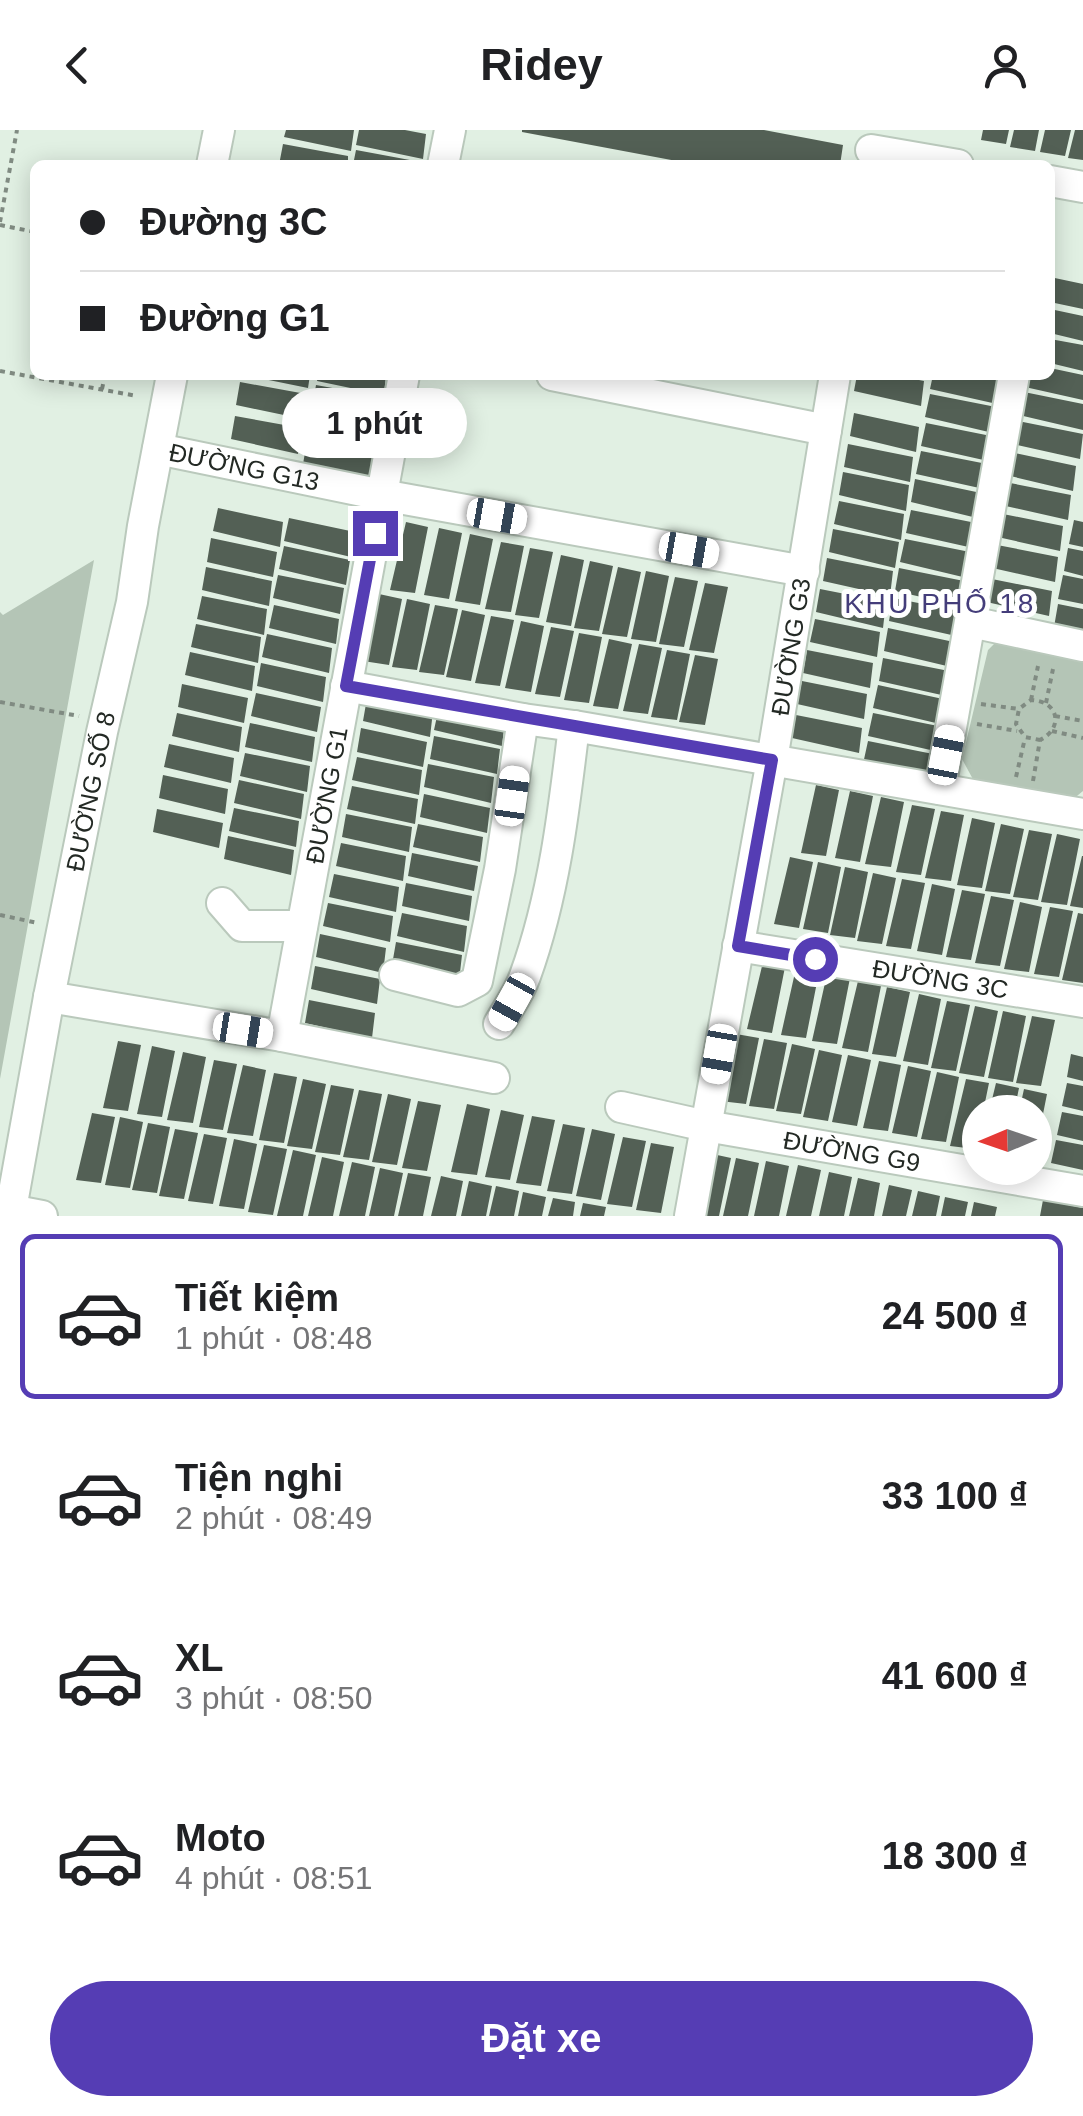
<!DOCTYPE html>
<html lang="vi">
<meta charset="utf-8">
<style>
:root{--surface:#fff;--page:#f2f2f2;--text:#202124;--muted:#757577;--line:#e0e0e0;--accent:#553db4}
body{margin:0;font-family:Helvetica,sans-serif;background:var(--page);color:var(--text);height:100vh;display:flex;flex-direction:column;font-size:38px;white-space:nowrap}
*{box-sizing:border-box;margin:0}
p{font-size:32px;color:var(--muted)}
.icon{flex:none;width:55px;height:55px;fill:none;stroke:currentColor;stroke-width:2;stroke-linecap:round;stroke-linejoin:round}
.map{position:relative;height:1086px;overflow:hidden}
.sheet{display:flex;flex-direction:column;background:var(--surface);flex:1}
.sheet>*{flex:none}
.banner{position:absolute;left:30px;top:30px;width:1025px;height:220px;border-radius:15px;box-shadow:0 5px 25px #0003;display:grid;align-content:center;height:220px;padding:0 50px;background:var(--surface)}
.needle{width:65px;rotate:268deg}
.buttons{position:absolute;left:962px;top:965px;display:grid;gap:20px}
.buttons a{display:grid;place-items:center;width:90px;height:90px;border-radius:50%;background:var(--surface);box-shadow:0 5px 25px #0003;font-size:50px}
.end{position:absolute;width:45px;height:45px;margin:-22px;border:12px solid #553db4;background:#fff;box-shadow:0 0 0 5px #fff}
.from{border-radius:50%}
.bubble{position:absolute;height:70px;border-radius:35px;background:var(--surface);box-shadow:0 5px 25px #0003;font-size:32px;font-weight:700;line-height:70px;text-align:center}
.car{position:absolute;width:30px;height:60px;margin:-30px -15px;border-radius:12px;box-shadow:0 0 8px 2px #0007;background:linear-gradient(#fff 24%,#345 0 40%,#fff 0 76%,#345 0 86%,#fff 0)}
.banner b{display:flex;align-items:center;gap:35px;height:95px;font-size:38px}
.banner b+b{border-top:2px solid var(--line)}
.banner i{width:25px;height:25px;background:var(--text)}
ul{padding:18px 0 0;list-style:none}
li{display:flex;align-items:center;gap:30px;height:165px;margin:0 20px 15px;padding:0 30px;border:5px solid transparent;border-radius:15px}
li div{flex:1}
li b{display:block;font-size:38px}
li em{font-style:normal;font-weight:700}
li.selected{border-color:var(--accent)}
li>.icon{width:90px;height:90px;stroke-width:1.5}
.primary-button{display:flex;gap:20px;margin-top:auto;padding:20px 50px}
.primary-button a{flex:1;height:115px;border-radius:60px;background:var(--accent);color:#fff;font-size:40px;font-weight:700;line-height:115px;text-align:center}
header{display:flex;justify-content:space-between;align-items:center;height:130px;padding:0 50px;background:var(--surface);font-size:45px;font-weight:700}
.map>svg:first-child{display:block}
.green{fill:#b4c5b6}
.building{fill:#536055}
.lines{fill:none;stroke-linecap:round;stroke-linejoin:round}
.minor-casing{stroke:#bac9bc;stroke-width:34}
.path{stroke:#808b82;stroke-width:4;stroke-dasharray:5 5;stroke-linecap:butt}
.minor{stroke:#fff;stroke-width:30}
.route{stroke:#553db4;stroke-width:12}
.labels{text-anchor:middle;stroke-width:10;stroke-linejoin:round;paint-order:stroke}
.street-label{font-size:25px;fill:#232924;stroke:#fff}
.neighbourhood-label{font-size:28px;letter-spacing:2.5px;fill:#443d7a;stroke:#fff}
</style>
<header><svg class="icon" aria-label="back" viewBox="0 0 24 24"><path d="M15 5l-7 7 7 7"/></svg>Ridey<svg class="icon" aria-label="person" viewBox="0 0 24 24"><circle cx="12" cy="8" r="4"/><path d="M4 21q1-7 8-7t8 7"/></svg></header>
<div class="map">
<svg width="1083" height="1086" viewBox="0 0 1083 1086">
<rect width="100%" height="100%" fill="#e1f0e3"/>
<path class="green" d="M94 430 0 949V482L3 485Z
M999 509 1083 527V661L1072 670 975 653 962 629 988 520Z"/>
<path class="building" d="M286 0H354L351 21 284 7Z
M359 0H405L426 4 423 29 356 15Z
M522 0H764L843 15 840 35H698L522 2Z
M983 0H1009L1006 14 981 10Z
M1014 0H1039L1035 21 1010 17Z
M1045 0H1071L1065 26 1040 22Z
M1075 0H1083V30L1068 28Z
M283 14 348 26V35H279Z
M356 20 426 33 425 35H353Z
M1050 147 1083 154V179L1050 172Z
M1050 179 1083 186V211L1050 203Z
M1050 209 1083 215V241L1050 233Z
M1050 238 1083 245V270L1025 257 1027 245H1050Z
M254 245H310L308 258 254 247Z
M318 245H386L384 265 317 251Z
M857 245H894L924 251 921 276 854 261Z
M933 245H983L1000 248 997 274 930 259Z
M240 252 306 264 303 289 236 275Z
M316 255 382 267 379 293 312 278Z
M1024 262 1083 274V300L1019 285Z
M930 264 996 277 993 303 925 287Z
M312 283 377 295 374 320 307 306Z
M854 283 919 297 916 322 850 306Z
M235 286 301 298 298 324 231 309Z
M1018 291 1083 304 1080 329 1013 314Z
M926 293 991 306 988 331 921 316Z
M307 311 373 323 370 349 303 334Z
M848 314 913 327 910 352 844 337Z
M921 321 987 334 984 359 916 344Z
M1010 322 1076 336 1073 361 1006 345Z
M843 342 909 355 906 381 839 365Z
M915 349 981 363 977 388 911 372Z
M1005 352 1071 365 1068 390 1001 375Z
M839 371 904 384 901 410 834 394Z
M218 378 283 392 280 417 213 401Z
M911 380 976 393 973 418 906 403Z
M998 383 1063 396 1060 421 993 406Z
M289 388 355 402 351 427 284 411Z
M1074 390 1083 392V417L1069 414Z
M406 392 428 397 415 463 390 460Z
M439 398 462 403 449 469 424 465Z
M833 399 899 412 895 438 829 422Z
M470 404 493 409 480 475 455 471Z
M211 408 277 422 273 447 207 432Z
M905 409 970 422 967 448 900 432Z
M501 412 524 416 511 482 485 479Z
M992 414 1058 427 1055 452 988 437Z
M284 416 350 430 346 455 279 439Z
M530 418 553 422 539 488 515 485Z
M1068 418 1083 421V446L1064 441Z
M561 425 584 430 571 496 546 492Z
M827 428 893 441 890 466 823 451Z
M590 431 613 436 599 501 574 498Z
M206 437 272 451 269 476 202 460Z
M618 437 641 442 627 507 602 504Z
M899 438 964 451 961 476 895 461Z
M646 441 669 446 656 512 631 509Z
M278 445 344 458 340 484 273 468Z
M1063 445 1083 449V474L1058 469Z
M675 447 698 451 684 517 659 514Z
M987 448 1052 461 1049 486 982 471Z
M705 453 728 457 714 523 689 520Z
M820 459 886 472 883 498 816 482Z
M379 464 402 469 389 535 363 531Z
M202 466 267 479 264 505 197 489Z
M893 468 959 481 956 506 889 491Z
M407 469 430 474 417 540 392 537Z
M1058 474 1083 479V504L1054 497Z
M274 475 339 489 336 514 269 498Z
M435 475 458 479 444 545 419 542Z
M462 480 485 485 471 551 446 547Z
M491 486 514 490 500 556 475 553Z
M815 489 880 502 877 527 810 512Z
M521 491 544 496 531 562 505 558Z
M196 494 261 507 258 533 191 517Z
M551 497 574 501 560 567 535 564Z
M888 498 954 512 951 537 884 521Z
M579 503 602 507 589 573 564 570Z
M267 504 332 518 329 543 262 527Z
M609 509 632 514 618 579 593 576Z
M639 514 662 518 648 584 623 581Z
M667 520 690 524 677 590 651 587Z
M807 520 873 533 870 558 803 543Z
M190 522 255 536 252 561 185 545Z
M695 525 718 529 705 595 679 592Z
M883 528 949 541 946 566 879 551Z
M261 533 326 547 323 572 257 556Z
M802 551 867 564 864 589 797 574Z
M182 554 248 568 244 593 178 577Z
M878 555 943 569 940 594 873 578Z
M256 563 321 577 317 602 251 586Z
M367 568 433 581 430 607 363 591Z
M439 577 505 590 502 616 434 600Z
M177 583 242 597 239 622 172 606Z
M873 583 938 596 935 621 868 606Z
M796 585 862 598 859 623 792 608Z
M250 593 315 607 312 632 245 617Z
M361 598 427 612 423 637 357 622Z
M434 606 500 619 497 644 430 629Z
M868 611 933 624 930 650 863 634Z
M169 614 234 628 231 653 164 637Z
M245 623 310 636 307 662 240 646Z
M357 627 422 640 419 665 352 650Z
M428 634 494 647 491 673 424 657Z
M163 645 228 659 225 684 159 668Z
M239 650 304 664 301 689 234 673Z
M816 655 839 660 826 726 801 723Z
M352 656 418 669 415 694 347 679Z
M850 661 873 666 860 732 835 728Z
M424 664 490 678 487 703 420 687Z
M881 667 904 672 891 737 865 734Z
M912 675 935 679 921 745 896 742Z
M234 678 299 691 296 717 229 701Z
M157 679 223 693 219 718 153 702Z
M941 681 964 685 951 751 925 748Z
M346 684 412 697 409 722 342 707Z
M972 688 995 693 982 758 957 755Z
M418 694 483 707 480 732 413 717Z
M1001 694 1024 699 1010 764 985 761Z
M1029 700 1052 704 1038 770 1013 767Z
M1057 704 1080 709 1067 775 1041 772Z
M228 706 294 720 291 745 224 729Z
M341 713 406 726 403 751 336 736Z
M412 723 478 736 474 761 408 746Z
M1082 726H1083V778L1070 776Z
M790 727 813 732 799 798 774 794Z
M818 732 841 737 828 803 803 799Z
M845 737 868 742 855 808 830 805Z
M873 743 896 748 882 814 857 811Z
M334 744 399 757 396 782 329 767Z
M902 749 925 753 911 819 886 816Z
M406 753 472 766 469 791 402 776Z
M932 754 955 759 942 825 917 821Z
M962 760 985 764 971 830 946 827Z
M991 766 1014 770 1000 836 975 833Z
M1020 772 1042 777 1029 842 1004 839Z
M328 773 393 786 390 812 323 796Z
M1050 777 1073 781 1059 847 1034 844Z
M402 783 467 796 464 822 397 806Z
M1078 783 1083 784V853L1062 850Z
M320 804 386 818 383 843 316 827Z
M396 812 462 825 459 851 392 835Z
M763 832 785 837 772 903 747 899Z
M315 836 380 849 377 874 311 859Z
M796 838 819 842 806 908 781 905Z
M827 844 850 848 837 914 812 911Z
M858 851 881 856 868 922 842 918Z
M887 857 910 862 896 927 872 924Z
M919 864 941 869 928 935 903 931Z
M309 870 375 883 372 908 305 893Z
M947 871 970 875 956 941 931 938Z
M975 876 998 881 984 947 959 943Z
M1003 881 1026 886 1013 952 988 948Z
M1032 886 1055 890 1041 956 1016 953Z
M736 904 759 908 746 974 720 971Z
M764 909 787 913 774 979 749 976Z
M118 911 141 915 128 981 103 978Z
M792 914 815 919 801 984 776 981Z
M152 916 175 921 162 987 137 984Z
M819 920 842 925 828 991 803 987Z
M183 922 206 927 193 993 167 990Z
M1071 924 1083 927V951L1067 947Z
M848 925 871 930 857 996 832 992Z
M214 930 237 934 223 1000 199 997Z
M879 931 901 935 888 1001 863 998Z
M243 935 266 940 253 1006 227 1003Z
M908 936 931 941 917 1007 892 1003Z
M937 942 959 947 946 1012 921 1009Z
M274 943 297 947 284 1013 259 1010Z
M303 949 326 954 312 1019 287 1016Z
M966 949 989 953 983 982H980L975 1019 950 1016Z
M996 953 1019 958 1014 982H989Z
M1067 953 1083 956V981L1062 976Z
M331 955 354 959 340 1025 315 1022Z
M1024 959 1047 964 1037 1014 1035 982H1019Z
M359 960 382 964 369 1030 343 1027Z
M388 964 411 969 397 1035 372 1032Z
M418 971 441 975 427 1041 402 1038Z
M467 974 490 979 477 1045 451 1042Z
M501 980 524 985 510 1050 485 1047Z
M1062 982 1083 986V1011L1057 1005Z
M92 983 115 987 101 1053 76 1050Z
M532 986 555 990 541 1056 516 1053Z
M120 987 143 992 130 1058 105 1055Z
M148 993 170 997 157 1063 132 1060Z
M563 994 585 998 572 1064 547 1061Z
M175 999 198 1003 184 1069 159 1066Z
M592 999 615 1004 601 1070 576 1066Z
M204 1004 227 1008 213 1074 188 1071Z
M623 1007 646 1011 632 1077 607 1074Z
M234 1009 257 1014 244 1079 219 1076Z
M1056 1010 1083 1015V1040L1051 1033Z
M651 1013 674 1017 661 1083 636 1080Z
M264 1015 287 1019 273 1085 248 1082Z
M293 1020 316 1025 303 1086H277Z
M708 1023 731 1028 719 1086H693Z
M322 1027 344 1032 333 1086H308Z
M736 1028 759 1033 748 1086H723Z
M766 1031 789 1036 779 1086H754Z
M352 1032 375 1037 365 1086H339Z
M798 1035 821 1040 811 1086H786Z
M380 1038 403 1043 394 1086H369Z
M829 1042 852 1047 844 1086H819Z
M408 1043 431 1047 423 1086H398Z
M441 1046 463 1051 456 1086H431Z
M858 1048 880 1053 874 1086H849Z
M469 1051 492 1056 486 1086H461Z
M889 1055 912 1060 906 1086H882Z
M496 1056 519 1061 514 1086H489Z
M918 1061 940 1066 936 1086H912Z
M523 1062 546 1067 542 1086H518Z
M945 1067 968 1072 965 1086H941Z
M553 1068 575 1072 573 1086H548Z
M1043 1070 1083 1078V1086H1040Z
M974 1072 997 1077 995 1086H971Z
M583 1073 606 1077 604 1086H580Z"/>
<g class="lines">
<defs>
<g id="minor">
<path d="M871 20 958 35"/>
<path d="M212 35 219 0"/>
<path d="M443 35 450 0"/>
<path d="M1050 51 1083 57"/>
<path d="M552 245 826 300"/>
<path id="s1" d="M158 319 382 365 804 441"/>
<path d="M971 492 1083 516"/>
<path d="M346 556 523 589 574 596 1083 684"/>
<path d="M940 659 1014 245"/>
<path d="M222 773 242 796H302"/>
<path id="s2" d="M738 816 1083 872"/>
<path d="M395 845 458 861 477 851 500 739 523 589"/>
<path d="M49 867 282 906 494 948"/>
<path d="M499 894C508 878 519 863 525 846 554 766 564 680 574 596"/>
<path id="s3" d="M282 906 404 245"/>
<path id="s4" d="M621 977 706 996 1083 1061"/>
<path d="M0 1078 42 1086"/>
<path id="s5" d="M11 1079 49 867 102 602 132 472 143 396 172 245"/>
<path id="s6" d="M690 1086 772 630 835 245"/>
</g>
</defs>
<use href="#minor" class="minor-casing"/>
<path class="path" d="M0 92 17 0
M0 95 35 102
M0 241 137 266
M102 259 105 245
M1031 570 1038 536
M0 572 79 586
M1046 573 1053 539
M981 574 1019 579
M1055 586 1083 591
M977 594 1017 601
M1052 601 1083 608
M1016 647 1025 608
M1033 651 1040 610C1064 598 1059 571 1031 570L1019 579 1016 594 1025 607 1040 610
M0 785 38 793"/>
<use href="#minor" class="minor"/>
</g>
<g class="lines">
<path class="route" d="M375 403 346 556C488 582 630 605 772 630L738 816 815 829"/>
</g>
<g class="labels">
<g class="street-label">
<text dy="9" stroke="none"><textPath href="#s1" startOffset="88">ĐƯỜNG G13</textPath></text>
<text dy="9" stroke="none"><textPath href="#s6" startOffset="578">ĐƯỜNG G3</textPath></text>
<text dy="9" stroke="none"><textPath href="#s5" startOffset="425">ĐƯỜNG SỐ 8</textPath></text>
<text dy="9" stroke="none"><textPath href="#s3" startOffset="245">ĐƯỜNG G1</textPath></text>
<text dy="9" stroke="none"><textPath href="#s2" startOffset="205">ĐƯỜNG 3C</textPath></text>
<text dy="9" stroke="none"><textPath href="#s4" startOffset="235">ĐƯỜNG G9</textPath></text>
</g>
<g class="neighbourhood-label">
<text x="940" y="483">KHU PHỐ 18</text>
</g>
</g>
</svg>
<div class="buttons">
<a><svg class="needle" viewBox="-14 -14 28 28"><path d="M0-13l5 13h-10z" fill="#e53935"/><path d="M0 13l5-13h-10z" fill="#757577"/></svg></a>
</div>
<i class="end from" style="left:815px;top:829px"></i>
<i class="end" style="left:375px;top:403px"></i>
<div class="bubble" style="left:282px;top:258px;width:185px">1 phút</div>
<i class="car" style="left:497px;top:386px;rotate:100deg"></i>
<i class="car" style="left:689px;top:420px;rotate:100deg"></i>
<i class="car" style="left:946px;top:625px;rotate:11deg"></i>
<i class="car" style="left:512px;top:666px;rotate:8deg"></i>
<i class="car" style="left:512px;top:872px;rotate:209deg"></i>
<i class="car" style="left:243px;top:900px;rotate:99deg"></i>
<i class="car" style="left:719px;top:924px;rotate:190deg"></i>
<div class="banner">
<b><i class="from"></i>Đường 3C</b>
<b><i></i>Đường G1</b>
</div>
</div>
<section class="sheet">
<ul>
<li class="selected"><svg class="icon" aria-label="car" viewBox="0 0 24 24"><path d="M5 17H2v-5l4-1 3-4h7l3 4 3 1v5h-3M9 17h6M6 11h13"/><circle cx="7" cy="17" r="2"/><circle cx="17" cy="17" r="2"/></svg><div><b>Tiết kiệm</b><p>1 phút · 08:48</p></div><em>24 500 ₫</em></li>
<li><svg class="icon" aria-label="car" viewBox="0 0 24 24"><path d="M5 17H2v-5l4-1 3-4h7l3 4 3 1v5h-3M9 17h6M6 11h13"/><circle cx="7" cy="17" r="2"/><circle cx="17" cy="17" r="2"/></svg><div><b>Tiện nghi</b><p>2 phút · 08:49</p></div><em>33 100 ₫</em></li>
<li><svg class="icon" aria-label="car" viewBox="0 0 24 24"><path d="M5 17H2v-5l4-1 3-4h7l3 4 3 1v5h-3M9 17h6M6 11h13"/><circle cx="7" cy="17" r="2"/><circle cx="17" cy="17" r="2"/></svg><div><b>XL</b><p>3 phút · 08:50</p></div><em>41 600 ₫</em></li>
<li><svg class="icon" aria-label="car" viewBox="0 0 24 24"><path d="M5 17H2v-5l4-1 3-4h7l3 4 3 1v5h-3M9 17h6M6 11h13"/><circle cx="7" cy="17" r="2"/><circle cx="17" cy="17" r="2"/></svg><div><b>Moto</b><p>4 phút · 08:51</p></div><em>18 300 ₫</em></li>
</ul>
<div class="primary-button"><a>Đặt xe</a></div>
</section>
